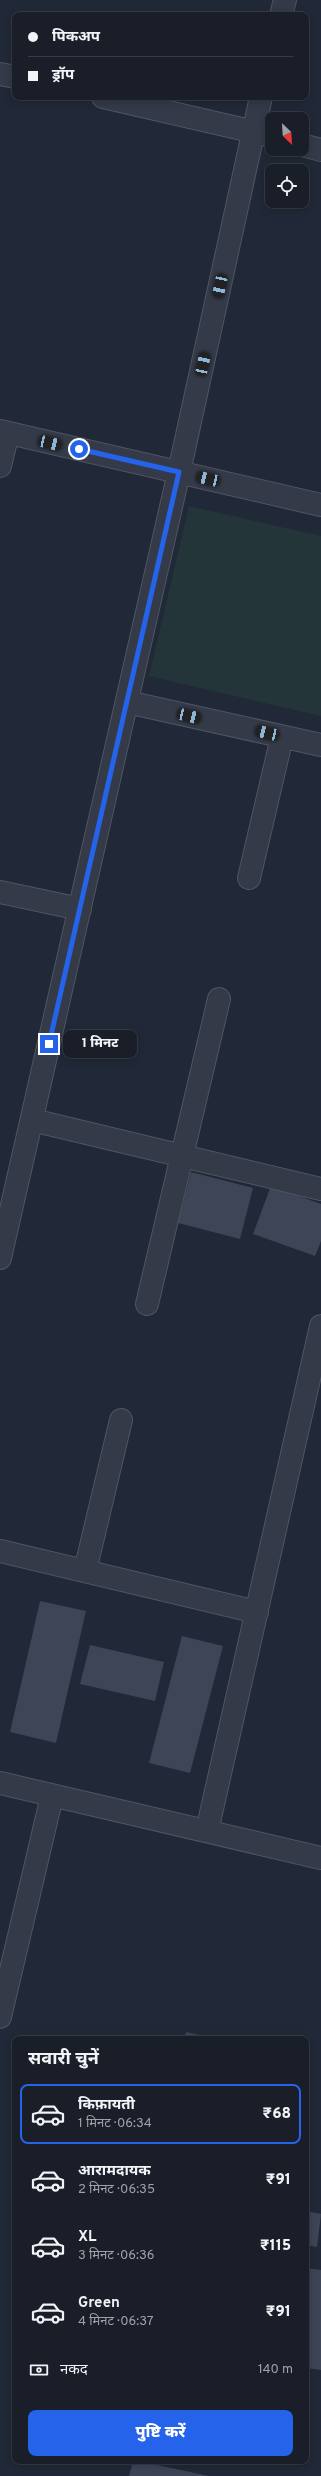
<!DOCTYPE html>
<html lang="hi">
<meta charset="utf-8">
<style>
:root{--surface:#191e29;--page:#262b35;--text:#f1f3f6;--muted:#9fa2a8;--line:#373c46;--accent:#2563eb}
body{margin:0;font-family:Overpass,"Noto Sans Devanagari",sans-serif;background:var(--page);color:var(--text);height:100vh;display:flex;flex-direction:column;font-size:15px;white-space:nowrap}
*{box-sizing:border-box;margin:0}
p{font-size:13px;color:var(--muted)}
.icon{flex:none;width:22px;height:22px;fill:none;stroke:currentColor;stroke-width:2;stroke-linecap:round;stroke-linejoin:round}
.map{position:relative;flex:1;overflow:hidden}
.details{position:absolute;left:12px;top:2036px;width:297px;height:428px;display:flex;flex-direction:column;background:var(--surface);border-radius:8px;box-shadow:0 2px 10px #0003,0 0 0 1px var(--line)}
.details>*{flex:none}
.top-card{position:absolute;left:12px;top:12px;width:297px;height:88px;border-radius:8px;box-shadow:0 2px 10px #0003,0 0 0 1px var(--line);display:grid;align-content:center;height:88px;padding:0 16px;background:var(--surface)}
.needle{width:26px;rotate:155deg}
.buttons{position:absolute;left:265px;top:112px;display:grid;gap:8px}
.buttons a{display:grid;place-items:center;width:44px;height:44px;border-radius:8px;background:var(--surface);box-shadow:0 2px 10px #0003,0 0 0 1px var(--line);font-size:20px}
.end{position:absolute;width:18px;height:18px;margin:-9px;border:5px solid #2563eb;background:#fff;box-shadow:0 0 0 2px #fff}
.from{border-radius:50%}
.bubble{position:absolute;height:28px;border-radius:8px;background:var(--surface);box-shadow:0 2px 10px #0003,0 0 0 1px var(--line);font-size:13px;font-weight:800;line-height:28px;text-align:center}
.car{position:absolute;width:12px;height:24px;margin:-12px -6px;border-radius:5px;box-shadow:0 0 3px 1px #0007;background:linear-gradient(#222 24%,#8ab4d8 0 40%,#222 0 76%,#8ab4d8 0 86%,#222 0)}
.top-card b{display:flex;align-items:center;gap:14px;height:38px;font-size:15px}
.top-card b+b{border-top:1px solid var(--line)}
.top-card i{width:10px;height:10px;background:var(--text)}
ul{padding:0;list-style:none}
li{display:flex;align-items:center;gap:12px;height:60px;margin:0 8px 6px;padding:0 8px;border:2px solid transparent;border-radius:8px}
li div{flex:1}
li b{display:block;font-size:15px}
li em{font-style:normal;font-weight:800}
li.active{border-color:var(--accent)}
li>.icon{width:36px;height:36px;stroke-width:1.5}
h2{padding:0 16px;font-size:18px;line-height:48px}
.pay{display:flex;align-items:center;gap:10px;height:44px;padding:0 16px;font-size:15px}
.pay p{margin-inline-start:auto}
.button{display:flex;gap:8px;margin-top:auto;padding:8px 16px}
.button a{flex:1;height:46px;border-radius:8px;background:var(--accent);color:#fff;font-size:16px;font-weight:800;line-height:46px;text-align:center}
.map>svg:first-child{display:block}
.green{fill:#243539}
.building{fill:#3d4557}
.lines{fill:none;stroke-linecap:round;stroke-linejoin:round}
.minor-casing{stroke:#4f5562;stroke-width:24}
.minor{stroke:#353a48;stroke-width:22}
.route{stroke:#2563eb;stroke-width:5}
</style>
<div class="map">
<svg width="321" height="2476" viewBox="0 0 321 2476">
<rect width="100%" height="100%" fill="#212837"/>
<path class="green" d="M189 506 321 536V716L149 676Z"/>
<path class="building" d="M191 1172 253 1188 240 1239 178 1223Z
M271 1186 321 1204V1241L315 1256 253 1234Z
M40 1601 86 1611 56 1743 10 1732Z
M182 1636 223 1646 190 1773 149 1763Z
M90 1645 164 1662 155 1701 80 1684Z
M186 2032 214 2038V2039H184Z
M306 2211 321 2214 317 2247 306 2245Z
M306 2268 321 2270V2370L306 2368Z
M133 2461H138L209 2476H129Z"/>
<g class="lines">
<defs>
<path id="minor" d="M281 15 285 0
M0 74 15 77
M103 97 272 136
M302 145 321 150
M0 431 321 505
M0 466 8 433
M127 702 321 745
M249 878 282 737
M0 892 80 909
M32 1120 321 1189
M0 1258 179 472 261 97
M147 1304 219 999
M0 1551 257 1612
M85 1571 121 1420
M0 1783 321 1858
M207 1831 321 1326
M0 2017 52 1796"/>
</defs>
<use href="#minor" class="minor-casing"/>
<use href="#minor" class="minor"/>
</g>
<g class="lines">
<path class="route" d="M49 1044 179 472 79 449"/>
</g>
</svg>
<div class="buttons">
<a><svg class="needle" viewBox="-14 -14 28 28"><path d="M0-13l5 13h-10z" fill="#e53935"/><path d="M0 13l5-13h-10z" fill="#9fa2a8"/></svg></a>
<a><svg class="icon" aria-label="locate" viewBox="0 0 24 24"><circle cx="12" cy="12" r="6"/><path d="M12 2v4M12 18v4M2 12h4M18 12h4"/></svg></a>
</div>
<i class="end from" style="left:79px;top:449px"></i>
<i class="end" style="left:49px;top:1044px"></i>
<div class="bubble" style="left:63px;top:1030px;width:74px">1 मिनट</div>
<i class="car" style="left:220px;top:286px;rotate:192deg"></i>
<i class="car" style="left:203px;top:364px;rotate:12deg"></i>
<i class="car" style="left:50px;top:443px;rotate:103deg"></i>
<i class="car" style="left:208px;top:479px;rotate:283deg"></i>
<i class="car" style="left:189px;top:716px;rotate:103deg"></i>
<i class="car" style="left:267px;top:733px;rotate:283deg"></i>
<div class="top-card">
<b><i class="from"></i>पिकअप</b>
<b><i></i>ड्रॉप</b>
</div>
<section class="details">
<h2>सवारी चुनें</h2>
<ul>
<li class="active"><svg class="icon" aria-label="car" viewBox="0 0 24 24"><path d="M5 17H2v-5l4-1 3-4h7l3 4 3 1v5h-3M9 17h6M6 11h13"/><circle cx="7" cy="17" r="2"/><circle cx="17" cy="17" r="2"/></svg><div><b>किफ़ायती</b><p>1 मिनट · 06:34</p></div><em>₹68</em></li>
<li><svg class="icon" aria-label="car" viewBox="0 0 24 24"><path d="M5 17H2v-5l4-1 3-4h7l3 4 3 1v5h-3M9 17h6M6 11h13"/><circle cx="7" cy="17" r="2"/><circle cx="17" cy="17" r="2"/></svg><div><b>आरामदायक</b><p>2 मिनट · 06:35</p></div><em>₹91</em></li>
<li><svg class="icon" aria-label="car" viewBox="0 0 24 24"><path d="M5 17H2v-5l4-1 3-4h7l3 4 3 1v5h-3M9 17h6M6 11h13"/><circle cx="7" cy="17" r="2"/><circle cx="17" cy="17" r="2"/></svg><div><b>XL</b><p>3 मिनट · 06:36</p></div><em>₹115</em></li>
<li><svg class="icon" aria-label="car" viewBox="0 0 24 24"><path d="M5 17H2v-5l4-1 3-4h7l3 4 3 1v5h-3M9 17h6M6 11h13"/><circle cx="7" cy="17" r="2"/><circle cx="17" cy="17" r="2"/></svg><div><b>Green</b><p>4 मिनट · 06:37</p></div><em>₹91</em></li>
</ul>
<div class="pay"><svg class="icon" aria-label="cash" viewBox="0 0 24 24"><path d="M3 7h18v10H3z"/><circle cx="12" cy="12" r="2"/></svg>नकद<p>140 m</p></div>
<div class="button"><a>पुष्टि करें</a></div>
</section>
</div>
